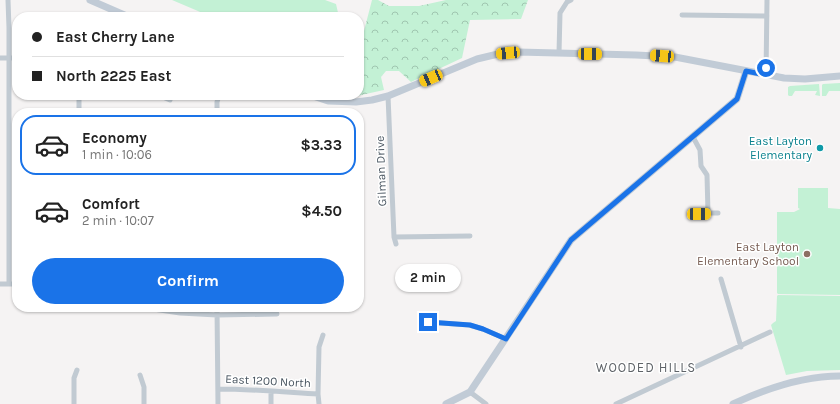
<!DOCTYPE html>
<meta charset="utf-8">
<style>
:root{--surface:#fff;--page:#f2f2f2;--text:#222;--muted:#767676;--line:#e0e0e0;--accent:#1a73e8}
body{margin:0;font-family:Karla,sans-serif;background:var(--page);color:var(--text);height:100vh;display:flex;flex-direction:column;font-size:15px;white-space:nowrap}
*{box-sizing:border-box;margin:0}
p{font-size:13px;color:var(--muted)}
.icon{flex:none;width:22px;height:22px;fill:none;stroke:currentColor;stroke-width:2;stroke-linecap:round;stroke-linejoin:round}
.map{position:relative;flex:1;overflow:hidden}
.details{position:absolute;left:12px;top:108px;width:352px;height:204px;display:flex;flex-direction:column;background:var(--surface);border-radius:16px;box-shadow:0 1px 3px #0004}
.details>*{flex:none}
.hud{position:absolute;left:12px;top:12px;width:352px;height:88px;border-radius:16px;box-shadow:0 1px 3px #0004;display:grid;align-content:center;height:88px;padding:0 20px;background:var(--surface)}
.end{position:absolute;width:18px;height:18px;margin:-9px;border:5px solid #1a73e8;background:#fff;box-shadow:0 0 0 2px #fff}
.from{border-radius:50%}
.bubble{position:absolute;height:28px;border-radius:14px;background:var(--surface);box-shadow:0 1px 3px #0004;font-size:13px;font-weight:700;line-height:28px;text-align:center}
.car{position:absolute;width:12px;height:24px;margin:-12px -6px;border-radius:5px;box-shadow:0 0 3px 1px #0007;background:linear-gradient(#f5c518 24%,#345 0 40%,#f5c518 0 76%,#345 0 86%,#f5c518 0)}
.hud b{display:flex;align-items:center;gap:14px;height:38px;font-size:15px}
.hud b+b{border-top:1px solid var(--line)}
.hud i{width:10px;height:10px;background:var(--text)}
ul{padding:7px 0 0;list-style:none}
li{display:flex;align-items:center;gap:12px;height:60px;margin:0 8px 6px;padding:0 12px;border:2px solid transparent;border-radius:16px}
li div{flex:1}
li b{display:block;font-size:15px}
li em{font-style:normal;font-weight:700}
li.current{border-color:var(--accent)}
li>.icon{width:36px;height:36px;stroke-width:1.5}
.action{display:flex;gap:8px;margin-top:auto;padding:8px 20px}
.action a{flex:1;height:46px;border-radius:24px;background:var(--accent);color:#fff;font-size:16px;font-weight:700;line-height:46px;text-align:center}
.map>svg:first-child{display:block}
.green{fill:#c3f1d5}
.forest{fill:url(#forest-crowns)}
.lines{fill:none;stroke-linecap:round;stroke-linejoin:round}
.street{stroke:#c1cad2;stroke-width:5}
.secondary{stroke:#c1cbd6;stroke-width:7}
.route{stroke:#1a73e8;stroke-width:5}
.culture-dot{fill:#0f9aa8;stroke:#fff;stroke-width:1.5}
.education-dot{fill:#8d6e63;stroke:#fff;stroke-width:1.5}
.labels{text-anchor:middle;stroke-width:3;stroke-linejoin:round;paint-order:stroke}
.culture-label{font-size:12px;fill:#0d838f;stroke:#fff;text-anchor:end}
.street-label{font-size:12px;fill:#4a5661;stroke:#fff}
.education-label{font-size:12px;fill:#785e54;stroke:#fff;text-anchor:end}
.neighbourhood-label{font-size:13px;letter-spacing:1px;fill:#5f6368;stroke:#fff}
</style>
<div class="map">
<svg width="840" height="404" viewBox="0 0 840 404">
<defs>
<pattern id="forest-crowns" width="20" height="18" patternUnits="userSpaceOnUse"><rect width="20" height="18" fill="#c3f1d5"/><path d="M2 6a3 3 0 1 1 6 0M12 15a3 3 0 1 1 6 0" fill="none" stroke="#a0c6b0"/></pattern>
</defs>
<rect width="100%" height="100%" fill="#f5f3f3"/>
<path class="green" d="M172 0H325L336 4 339 17H212Z
M840 83V91H829L826 96H822V85L823 84Z
M819 84 820 96 815 95 817 91H795L792 96H789L788 95V87L790 86Z
M798 188H828V208L840 209V295L778 294 777 293V212H794L800 209 798 208Z
M778 295 840 296V370L807 371 786 375 771 325 773 323 776 321 777 296Z"/>
<path class="forest" d="M372 0H378L389 6H419L446 0H528L521 19 470 20 462 58 411 82 399 71H386L381 77 384 90 352 97 351 95H359V31H364Z"/>
<g class="lines">
<path class="street" d="M8 0 9 28V284
M682 15 767 16
M559 53 560 13 567 2 571 0
M0 58H17
M766 75 767 0
M158 95 170 100
M388 96 394 237 396 244
M79 113V95
M217 113V102L219 95
M693 137 700 150 701 166 707 175 708 213
M699 213H718
M394 237 470 236
M721 279 741 347
M0 284H17
M140 307 180 313 217 315 277 314
M217 307 218 404
M428 322 469 325 483 329 506 339
M140 375 144 387V404
M218 389C251 389 285 392 318 394
M470 392 486 404
M74 404V378L77 370
M271 404V391
M319 404 318 394 319 347 323 335
M616 404 770 332"/>
<path class="secondary" d="M90 0 129 17
M310 95 328 101 356 102 372 100 388 96 477 59 498 54 518 52 636 55 675 57 784 78 805 79 840 76
M446 404 470 392 571 240 737 99 746 71
M733 404C767 388 802 376 840 376"/>
</g>
<g class="lines">
<path class="route" d="M428 322 470 325 483 329 506 339 571 240 737 99 746 71 766 75V68"/>
</g>
<circle class="culture-dot" cx="820" cy="148" r="4"/>
<circle class="education-dot" cx="807" cy="254" r="4"/>
<g class="labels">
<g class="culture-label">
<text x="812" y="145">East Layton<tspan x="812" dy="14">Elementary</tspan></text>
</g>
<g class="street-label">
<text transform="translate(381 171) rotate(-92)" y="4">Gilman Drive</text>
<text transform="translate(268 381) rotate(3)" y="4">East 1200 North</text>
</g>
<g class="education-label">
<text x="799" y="251">East Layton<tspan x="799" dy="14">Elementary School</tspan></text>
</g>
<g class="neighbourhood-label">
<text x="646" y="372">WOODED HILLS</text>
</g>
</g>
</svg>
<i class="end from" style="left:766px;top:68px"></i>
<i class="end" style="left:428px;top:322px"></i>
<div class="bubble" style="left:395px;top:264px;width:66px">2 min</div>
<i class="car" style="left:508px;top:53px;rotate:265deg"></i>
<i class="car" style="left:590px;top:54px;rotate:91deg"></i>
<i class="car" style="left:662px;top:56px;rotate:274deg"></i>
<i class="car" style="left:431px;top:78px;rotate:247deg"></i>
<i class="car" style="left:699px;top:214px;rotate:89deg"></i>
<div class="hud">
<b><i class="from"></i>East Cherry Lane</b>
<b><i></i>North 2225 East</b>
</div>
<section class="details">
<ul>
<li class="current"><svg class="icon" aria-label="car" viewBox="0 0 24 24"><path d="M5 17H2v-5l4-1 3-4h7l3 4 3 1v5h-3M9 17h6M6 11h13"/><circle cx="7" cy="17" r="2"/><circle cx="17" cy="17" r="2"/></svg><div><b>Economy</b><p>1 min · 10:06</p></div><em>$3.33</em></li>
<li><svg class="icon" aria-label="car" viewBox="0 0 24 24"><path d="M5 17H2v-5l4-1 3-4h7l3 4 3 1v5h-3M9 17h6M6 11h13"/><circle cx="7" cy="17" r="2"/><circle cx="17" cy="17" r="2"/></svg><div><b>Comfort</b><p>2 min · 10:07</p></div><em>$4.50</em></li>
</ul>
<div class="action"><a>Confirm</a></div>
</section>
</div>
